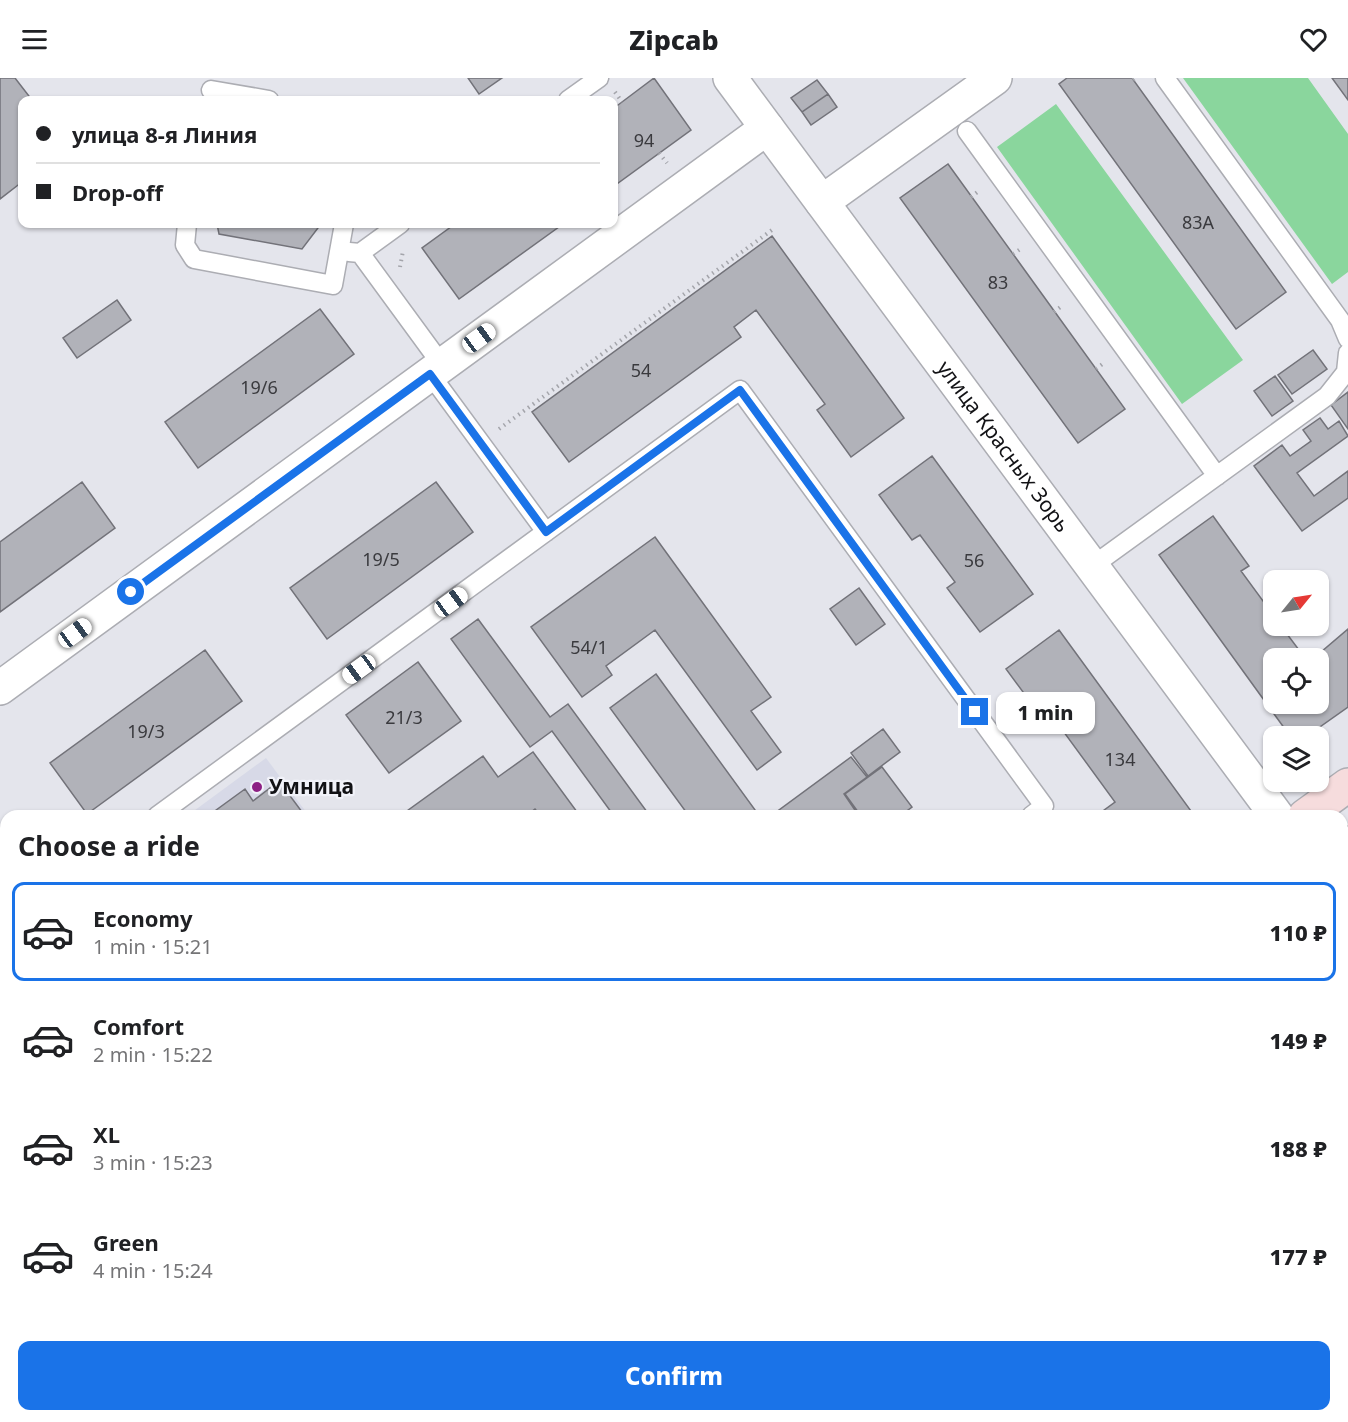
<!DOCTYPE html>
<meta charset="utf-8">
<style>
:root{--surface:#fff;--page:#f6f6f6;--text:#202124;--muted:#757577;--line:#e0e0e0;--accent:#1a73e8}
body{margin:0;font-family:"Noto Sans",sans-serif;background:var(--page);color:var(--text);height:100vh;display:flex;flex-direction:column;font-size:22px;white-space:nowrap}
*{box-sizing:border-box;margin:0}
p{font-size:20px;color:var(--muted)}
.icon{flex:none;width:33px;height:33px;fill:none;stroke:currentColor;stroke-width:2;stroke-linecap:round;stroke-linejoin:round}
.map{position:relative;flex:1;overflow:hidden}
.details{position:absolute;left:0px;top:732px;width:1348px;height:612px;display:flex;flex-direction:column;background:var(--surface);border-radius:18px 18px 0 0;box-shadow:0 2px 4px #0004}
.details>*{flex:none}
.banner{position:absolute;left:18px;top:18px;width:600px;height:132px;border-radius:12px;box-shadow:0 2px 4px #0004;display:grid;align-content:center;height:132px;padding:0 18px;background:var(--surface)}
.needle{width:39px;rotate:60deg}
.buttons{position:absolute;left:1263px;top:492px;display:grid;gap:12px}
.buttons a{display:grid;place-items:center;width:66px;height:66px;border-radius:12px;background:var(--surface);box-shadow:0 2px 4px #0004;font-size:30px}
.end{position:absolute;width:27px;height:27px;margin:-14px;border:8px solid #1a73e8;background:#fff;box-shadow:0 0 0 3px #fff}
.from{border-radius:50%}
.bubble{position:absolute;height:42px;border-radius:12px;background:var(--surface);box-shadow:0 2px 4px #0004;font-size:20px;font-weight:800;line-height:42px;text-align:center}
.car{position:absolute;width:18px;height:36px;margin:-18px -9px;border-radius:8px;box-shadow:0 0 4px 2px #0007;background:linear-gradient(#fff 24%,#345 0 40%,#fff 0 76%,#345 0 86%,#fff 0)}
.banner b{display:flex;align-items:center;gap:21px;height:57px;font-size:22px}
.banner b+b{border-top:2px solid var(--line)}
.banner i{width:15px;height:15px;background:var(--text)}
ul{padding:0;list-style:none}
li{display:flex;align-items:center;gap:18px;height:99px;margin:0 12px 9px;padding:0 6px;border:3px solid transparent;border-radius:12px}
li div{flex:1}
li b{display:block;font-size:22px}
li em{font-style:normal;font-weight:800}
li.on{border-color:var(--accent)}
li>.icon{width:54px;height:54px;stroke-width:1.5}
h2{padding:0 18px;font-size:27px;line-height:72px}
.action{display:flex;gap:12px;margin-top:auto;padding:12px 18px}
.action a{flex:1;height:69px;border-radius:12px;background:var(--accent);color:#fff;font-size:24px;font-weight:800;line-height:69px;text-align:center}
header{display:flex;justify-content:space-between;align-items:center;height:78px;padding:0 18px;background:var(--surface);font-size:27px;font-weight:800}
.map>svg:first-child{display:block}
.built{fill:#d7d9e7}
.green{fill:#8ad69d}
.building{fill:#b1b2b9;stroke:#727279;stroke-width:1.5}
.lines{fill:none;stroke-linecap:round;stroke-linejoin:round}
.lane-casing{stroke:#acadb3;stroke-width:21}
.street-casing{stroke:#acadb3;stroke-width:36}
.secondary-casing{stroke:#acadb3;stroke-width:36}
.path{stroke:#a4a5ab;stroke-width:4;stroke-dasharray:1.5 4.5;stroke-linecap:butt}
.lane{stroke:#fff;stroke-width:18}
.street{stroke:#fff;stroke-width:33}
.secondary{stroke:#f6dcdd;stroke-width:33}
.tram{stroke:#46464a;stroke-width:1.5}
.route{stroke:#1a73e8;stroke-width:8}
.poi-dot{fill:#8d2084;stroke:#f1f2f9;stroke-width:2}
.labels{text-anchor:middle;stroke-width:4.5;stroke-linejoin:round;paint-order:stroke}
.number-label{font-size:18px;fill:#3a3a3e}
.street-label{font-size:21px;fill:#121215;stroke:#f1f2f9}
.poi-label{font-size:21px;font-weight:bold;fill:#121215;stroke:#f1f2f9;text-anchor:start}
</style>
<header><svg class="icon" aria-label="menu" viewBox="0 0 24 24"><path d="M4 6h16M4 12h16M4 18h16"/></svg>Zipcab<svg class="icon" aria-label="heart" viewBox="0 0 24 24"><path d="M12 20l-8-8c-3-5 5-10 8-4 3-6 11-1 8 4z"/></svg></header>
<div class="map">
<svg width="1348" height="1344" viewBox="0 0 1348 1344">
<rect width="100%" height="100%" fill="#e4e5ec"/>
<path class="built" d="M266 680 309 738H187Z"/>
<path class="green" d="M1183 0H1308L1348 56V194L1332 206Z
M1056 26 1243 282 1182 326 997 69Z"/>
<path class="building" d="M0 0H15L32 22H22V104L0 121Z
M468 0H502L479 16Z
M654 0 691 52 614 108V30Z
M1067 0H1132L1286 214 1236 251 1059 6Z
M1332 0H1348V22Z
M817 2 828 16 802 34 791 20Z
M828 16 837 29 811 47 802 34Z
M948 86 1125 331 1078 365 900 120Z
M217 146H321L302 171 219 156Z
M455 146H563L459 221 422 170Z
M772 158 904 340 851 379 817 332 825 326 756 232 734 249 741 259 569 384 532 334Z
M117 222 131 242 77 280 63 260Z
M320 231 354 276 198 390 165 344Z
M1313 272 1327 291 1292 316 1278 297Z
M1275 298 1293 323 1272 338 1254 313Z
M1348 314V351L1331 327Z
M1320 340 1328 351 1339 343 1348 358 1297 395 1314 418 1348 393V420L1302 453 1254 388 1282 367 1290 378 1311 363 1303 352Z
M932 378 1033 516 980 554 947 510 955 504 920 457 912 462 879 417Z
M82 404 115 450 0 534V464Z
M436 404 473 454 327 561 290 510Z
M1213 438 1249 488 1241 493 1274 538V548H1281L1305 580H1274V626H1318V580H1314L1348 551V629L1307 658H1290L1159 477Z
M655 459 771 619 751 633 781 674 757 692 655 552 606 588 612 597 582 619 531 549Z
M859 510 885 546 856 567 830 531Z
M478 541 550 639 568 626 650 738H614L552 653 530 669 451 561Z
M1059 552 1191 733 1184 738H1096L1115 724 1050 635 1043 641 1006 591Z
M205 572 242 623 87 736 50 685Z
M418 584 461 643 389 695 346 637Z
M656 596 758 736 755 738H689L610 630Z
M883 651 900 674 868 698 851 675Z
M533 674 580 738H541L535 731 526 738H400L483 678 498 699Z
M851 679 867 699 844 716 859 738H777L775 735Z
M882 689 912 729 900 738H861L845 716Z
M279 703 305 738H208L245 711 253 723Z
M1342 936 1348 943V973L1342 977Z
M6 1015V1051L0 1056V1019Z
M1348 1072V1145L1345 1147 1342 1144V1076Z
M1 1095 6 1101V1127L0 1131Z
M6 1127V1176L0 1180V1131Z
M6 1257V1311L0 1315V1261Z
M6 1311V1338H25L17 1344H0V1315Z
M1348 1316V1344H1344L1340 1338H1342V1320Z
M716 1338H757V1339L750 1344H716L713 1340Z"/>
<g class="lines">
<defs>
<path id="lane" d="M1165 0 1340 242 1348 261
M211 12 269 22
M568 22 599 0
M967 53 1217 398
M187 146 185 167 194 181 333 207 344 146
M349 174 360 175 400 146
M360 175 442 287
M430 296 546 454
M1091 489 1327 318 1346 294 1348 275
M157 738 740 312 1044 728 1031 738
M0 860 6 855
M0 940 6 947
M0 989 6 985
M0 1083 6 1078
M315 1338 319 1344
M205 1344 213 1338"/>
<g id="street">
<path id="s1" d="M730 0 1277 738"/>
<path d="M822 124 995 0"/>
<path d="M0 610 767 50"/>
<path d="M1342 1240 1348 1234"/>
<path d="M1209 1344 1219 1338"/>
</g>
<path id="secondary" d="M1305 738 1348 707
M1342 827 1348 834
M469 1344 477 1338"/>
</defs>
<use href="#lane" class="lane-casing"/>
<use href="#street" class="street-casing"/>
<use href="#secondary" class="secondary-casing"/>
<path class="path" d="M1133 2 1135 0
M615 14 622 24
M659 75 667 85
M971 119 980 112
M1013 176 1022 170
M400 189 403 173
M1054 234 1063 227
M1096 291 1105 284
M499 351 772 152"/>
<use href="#lane" class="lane"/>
<use href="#street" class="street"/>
<use href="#secondary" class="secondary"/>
<path class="tram" d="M1342 751 1348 748
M522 1344 531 1338"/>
</g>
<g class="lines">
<path class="route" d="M131 514 430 296 546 454 740 312 975 634"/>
</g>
<circle class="poi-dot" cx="257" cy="709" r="6"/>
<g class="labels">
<g class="number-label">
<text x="644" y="69">94</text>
<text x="1198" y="151">83А</text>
<text x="998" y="211">83</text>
<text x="641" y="299">54</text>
<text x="259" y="316">19/6</text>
<text x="381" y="488">19/5</text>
<text x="974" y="489">56</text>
<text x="589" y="576">54/1</text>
<text x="404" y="646">21/3</text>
<text x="146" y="660">19/3</text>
<text x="1120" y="688">134</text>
</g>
<g class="street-label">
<text dy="7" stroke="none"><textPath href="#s1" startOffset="459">улица Красных Зорь</textPath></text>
</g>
<g class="poi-label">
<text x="269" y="716">Умница</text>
</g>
</g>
</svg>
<div class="buttons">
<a><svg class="needle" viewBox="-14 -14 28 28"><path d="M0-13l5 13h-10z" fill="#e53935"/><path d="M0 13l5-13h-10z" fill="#757577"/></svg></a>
<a><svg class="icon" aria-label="locate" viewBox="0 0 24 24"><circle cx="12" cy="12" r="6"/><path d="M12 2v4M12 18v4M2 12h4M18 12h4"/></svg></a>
<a><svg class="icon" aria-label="layers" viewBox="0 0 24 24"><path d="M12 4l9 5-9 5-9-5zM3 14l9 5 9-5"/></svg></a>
</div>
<i class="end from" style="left:131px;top:514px"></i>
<i class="end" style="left:975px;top:634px"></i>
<div class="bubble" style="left:996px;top:614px;width:99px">1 min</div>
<i class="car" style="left:479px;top:260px;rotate:54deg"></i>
<i class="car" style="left:451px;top:524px;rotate:54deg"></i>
<i class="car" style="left:75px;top:555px;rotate:54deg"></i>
<i class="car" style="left:359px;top:591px;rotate:234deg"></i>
<div class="banner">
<b><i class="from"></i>улица 8-я Линия</b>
<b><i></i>Drop-off</b>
</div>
<section class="details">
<h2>Choose a ride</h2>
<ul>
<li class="on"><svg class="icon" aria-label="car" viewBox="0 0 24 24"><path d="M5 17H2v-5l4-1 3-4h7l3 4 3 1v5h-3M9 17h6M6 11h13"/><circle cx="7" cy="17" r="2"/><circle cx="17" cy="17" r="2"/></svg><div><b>Economy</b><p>1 min · 15:21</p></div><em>110 ₽</em></li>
<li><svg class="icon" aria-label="car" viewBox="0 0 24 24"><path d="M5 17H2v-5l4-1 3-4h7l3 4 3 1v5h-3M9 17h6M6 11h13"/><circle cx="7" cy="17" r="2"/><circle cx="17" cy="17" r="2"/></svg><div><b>Comfort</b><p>2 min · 15:22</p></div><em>149 ₽</em></li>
<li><svg class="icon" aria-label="car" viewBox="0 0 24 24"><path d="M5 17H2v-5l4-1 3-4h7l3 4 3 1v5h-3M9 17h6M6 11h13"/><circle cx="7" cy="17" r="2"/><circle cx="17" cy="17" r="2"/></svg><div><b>XL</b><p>3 min · 15:23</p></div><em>188 ₽</em></li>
<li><svg class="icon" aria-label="car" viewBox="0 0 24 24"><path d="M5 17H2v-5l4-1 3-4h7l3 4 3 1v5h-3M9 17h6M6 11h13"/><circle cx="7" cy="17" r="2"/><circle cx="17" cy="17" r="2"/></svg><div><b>Green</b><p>4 min · 15:24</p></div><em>177 ₽</em></li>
</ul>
<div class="action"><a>Confirm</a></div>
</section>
</div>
